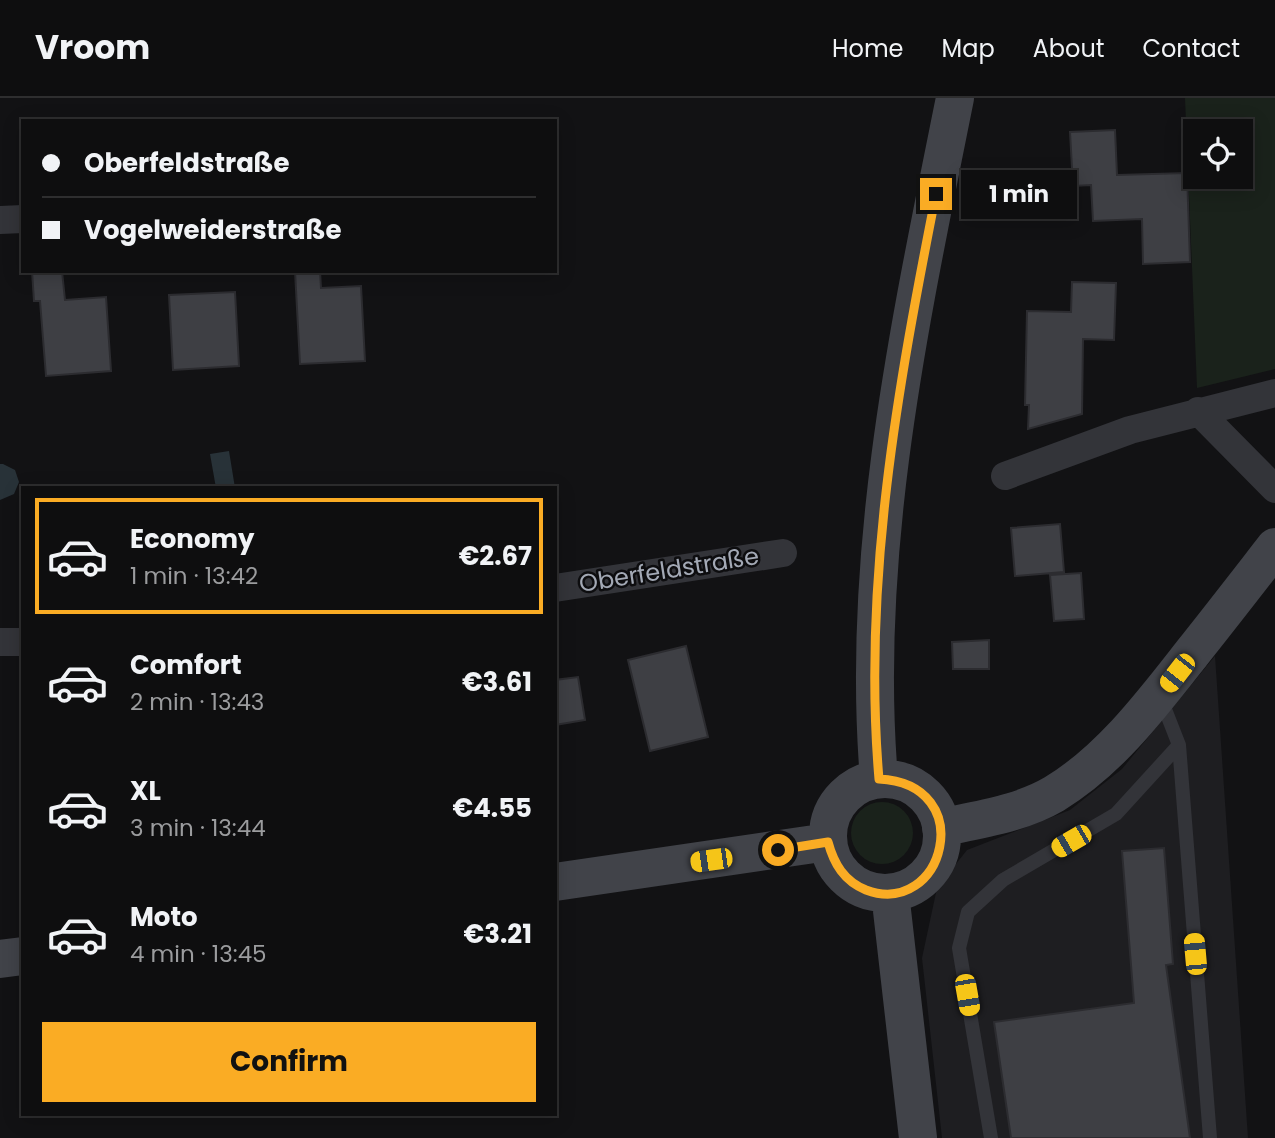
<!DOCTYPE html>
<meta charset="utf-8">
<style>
:root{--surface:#0e0e0f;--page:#171718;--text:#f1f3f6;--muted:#9b9c9e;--line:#2e2e2f;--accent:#faac24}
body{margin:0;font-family:Poppins,sans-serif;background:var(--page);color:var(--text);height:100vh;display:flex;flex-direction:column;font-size:26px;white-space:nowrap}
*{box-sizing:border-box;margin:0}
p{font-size:23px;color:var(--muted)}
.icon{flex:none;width:38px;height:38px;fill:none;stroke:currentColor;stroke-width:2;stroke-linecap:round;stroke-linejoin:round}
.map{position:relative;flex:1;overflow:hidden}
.side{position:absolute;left:21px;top:388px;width:536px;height:630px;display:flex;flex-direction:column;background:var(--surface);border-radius:0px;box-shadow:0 4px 18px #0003,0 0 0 2px var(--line)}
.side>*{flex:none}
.banner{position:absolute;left:21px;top:21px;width:536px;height:154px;border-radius:0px;box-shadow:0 4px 18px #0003,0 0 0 2px var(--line);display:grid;align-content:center;height:154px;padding:0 21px;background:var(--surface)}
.fabs{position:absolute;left:1183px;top:21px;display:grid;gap:14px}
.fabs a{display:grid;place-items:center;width:70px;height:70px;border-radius:0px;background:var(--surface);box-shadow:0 4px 18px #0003,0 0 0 2px var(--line);font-size:35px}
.end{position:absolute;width:32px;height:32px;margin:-16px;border:9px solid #faac24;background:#111;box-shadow:0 0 0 4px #111}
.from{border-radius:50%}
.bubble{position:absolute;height:49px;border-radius:0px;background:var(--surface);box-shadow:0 4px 18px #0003,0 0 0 2px var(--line);font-size:23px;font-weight:700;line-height:49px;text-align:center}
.car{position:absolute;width:21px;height:42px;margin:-21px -10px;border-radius:9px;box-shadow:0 0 5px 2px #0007;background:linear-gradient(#f5c518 24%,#345 0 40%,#f5c518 0 76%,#345 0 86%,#f5c518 0)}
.banner b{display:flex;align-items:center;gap:24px;height:66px;font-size:26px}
.banner b+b{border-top:2px solid var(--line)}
.banner i{width:18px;height:18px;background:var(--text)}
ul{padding:12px 0 0;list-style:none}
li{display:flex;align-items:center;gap:21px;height:116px;margin:0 14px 10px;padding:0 7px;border:4px solid transparent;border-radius:0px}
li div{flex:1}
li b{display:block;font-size:26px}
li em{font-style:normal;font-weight:700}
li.on{border-color:var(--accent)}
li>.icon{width:63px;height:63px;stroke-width:1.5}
.button{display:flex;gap:14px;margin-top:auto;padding:14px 21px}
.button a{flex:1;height:80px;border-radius:0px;background:var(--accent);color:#111;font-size:28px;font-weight:700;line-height:80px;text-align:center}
header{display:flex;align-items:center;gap:42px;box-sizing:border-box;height:98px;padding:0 35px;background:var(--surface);border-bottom:2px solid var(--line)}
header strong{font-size:33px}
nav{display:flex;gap:38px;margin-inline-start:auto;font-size:24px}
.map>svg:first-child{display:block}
.built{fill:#1e1e21}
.green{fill:#1a221b;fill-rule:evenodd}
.water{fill:#283238}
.building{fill:#3e3f44;stroke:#2c2c30;stroke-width:2}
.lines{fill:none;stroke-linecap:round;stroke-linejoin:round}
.lane{stroke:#333439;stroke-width:14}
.street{stroke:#333439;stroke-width:28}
.secondary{stroke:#414349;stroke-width:38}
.route{stroke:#faac24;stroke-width:9}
.labels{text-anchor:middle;stroke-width:5;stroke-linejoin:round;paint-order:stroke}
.street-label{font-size:24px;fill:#a3a9b5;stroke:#0d0d0f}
</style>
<header>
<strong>Vroom</strong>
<nav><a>Home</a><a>Map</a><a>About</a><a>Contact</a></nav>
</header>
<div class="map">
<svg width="1275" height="1040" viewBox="0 0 1275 1040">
<rect width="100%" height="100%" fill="#121214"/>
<path class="built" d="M1215 558 1248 1040H942L922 860 937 790 967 752 1070 712 1122 671Z"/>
<path class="green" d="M1185 0H1275V271L1197 290ZM1195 33H1241V79H1195Z
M851 735a31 31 0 1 1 62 0a31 31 0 1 1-62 0Z"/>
<path class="water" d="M229 353 235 390H216L210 356Z
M0 366H3L15 372 19 384 14 396 0 402Z"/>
<path class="building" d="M1115 32 1117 77 1187 75 1190 164 1143 166 1142 121 1093 123 1091 87 1073 88 1070 34Z
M32 173H62L65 202 106 199 111 273 46 278 40 203H34Z
M295 173H320L321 190 361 188 365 263 300 266Z
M1072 184 1116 185 1114 242 1083 241 1082 316 1028 331 1029 307H1025L1027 213 1071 214Z
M235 194 239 268 173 272 169 197Z
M1060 426 1064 474 1015 478 1011 430Z
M1081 475 1084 521 1054 523 1050 477Z
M989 542V571H953L952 544Z
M686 548 708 639 650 653 628 562Z
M578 579 585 622 555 627V582Z
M1164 750 1173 866 1166 867 1190 1040H1011L994 924 1134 905 1122 753Z"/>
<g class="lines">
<path class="lane" d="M1161 601 1179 647 1210 1040
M991 1040 959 850 968 814 1003 782 1116 716 1179 647"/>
<path class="street" d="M0 122 23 121
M1198 313 1275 391
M1005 378 1130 332 1275 295
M555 490 783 455
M0 544H23"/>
<path class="secondary" d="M879 681C860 452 910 224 955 0
M828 738a57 57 0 1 1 114 0a57 57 0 1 1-114 0Z
M941 730C979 721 1020 716 1054 696 1110 662 1152 606 1192 555 1220 520 1247 485 1275 449
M555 784 828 744
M890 795 918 1040
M0 861 23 858"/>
</g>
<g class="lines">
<path class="route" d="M778 752 828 744C834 766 844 783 866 792 944 821 980 686 879 681 862 485 898 288 936 96"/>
</g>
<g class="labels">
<g class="street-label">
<text transform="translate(669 472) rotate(-9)" y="8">Oberfeldstraße</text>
</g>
</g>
</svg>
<div class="fabs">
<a><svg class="icon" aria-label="locate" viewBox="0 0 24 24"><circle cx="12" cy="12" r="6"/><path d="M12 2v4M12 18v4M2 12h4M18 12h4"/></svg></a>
</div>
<i class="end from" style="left:778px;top:752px"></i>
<i class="end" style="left:936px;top:96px"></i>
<div class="bubble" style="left:961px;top:72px;width:116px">1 min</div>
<i class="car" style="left:1177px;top:575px;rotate:218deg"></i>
<i class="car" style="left:1071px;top:743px;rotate:240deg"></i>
<i class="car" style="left:711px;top:762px;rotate:262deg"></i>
<i class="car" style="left:1195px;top:856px;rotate:355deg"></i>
<i class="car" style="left:967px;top:897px;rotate:170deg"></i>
<div class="banner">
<b><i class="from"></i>Oberfeldstraße</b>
<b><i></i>Vogelweiderstraße</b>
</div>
<section class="side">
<ul>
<li class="on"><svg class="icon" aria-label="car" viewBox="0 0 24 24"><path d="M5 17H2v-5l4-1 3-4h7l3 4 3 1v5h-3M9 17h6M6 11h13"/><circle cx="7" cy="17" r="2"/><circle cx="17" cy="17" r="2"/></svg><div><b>Economy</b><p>1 min · 13:42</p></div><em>€2.67</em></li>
<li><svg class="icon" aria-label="car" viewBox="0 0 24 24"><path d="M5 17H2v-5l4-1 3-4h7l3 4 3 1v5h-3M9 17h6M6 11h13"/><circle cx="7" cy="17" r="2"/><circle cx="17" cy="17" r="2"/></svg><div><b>Comfort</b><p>2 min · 13:43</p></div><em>€3.61</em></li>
<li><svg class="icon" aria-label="car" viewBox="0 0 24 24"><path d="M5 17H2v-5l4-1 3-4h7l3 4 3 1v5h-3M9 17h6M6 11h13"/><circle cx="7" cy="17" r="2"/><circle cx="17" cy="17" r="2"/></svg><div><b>XL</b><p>3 min · 13:44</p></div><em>€4.55</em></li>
<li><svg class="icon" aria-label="car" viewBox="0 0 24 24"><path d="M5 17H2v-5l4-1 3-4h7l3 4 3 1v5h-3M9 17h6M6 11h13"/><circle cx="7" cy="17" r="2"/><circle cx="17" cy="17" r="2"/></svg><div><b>Moto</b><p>4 min · 13:45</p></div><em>€3.21</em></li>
</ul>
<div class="button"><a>Confirm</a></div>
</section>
</div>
